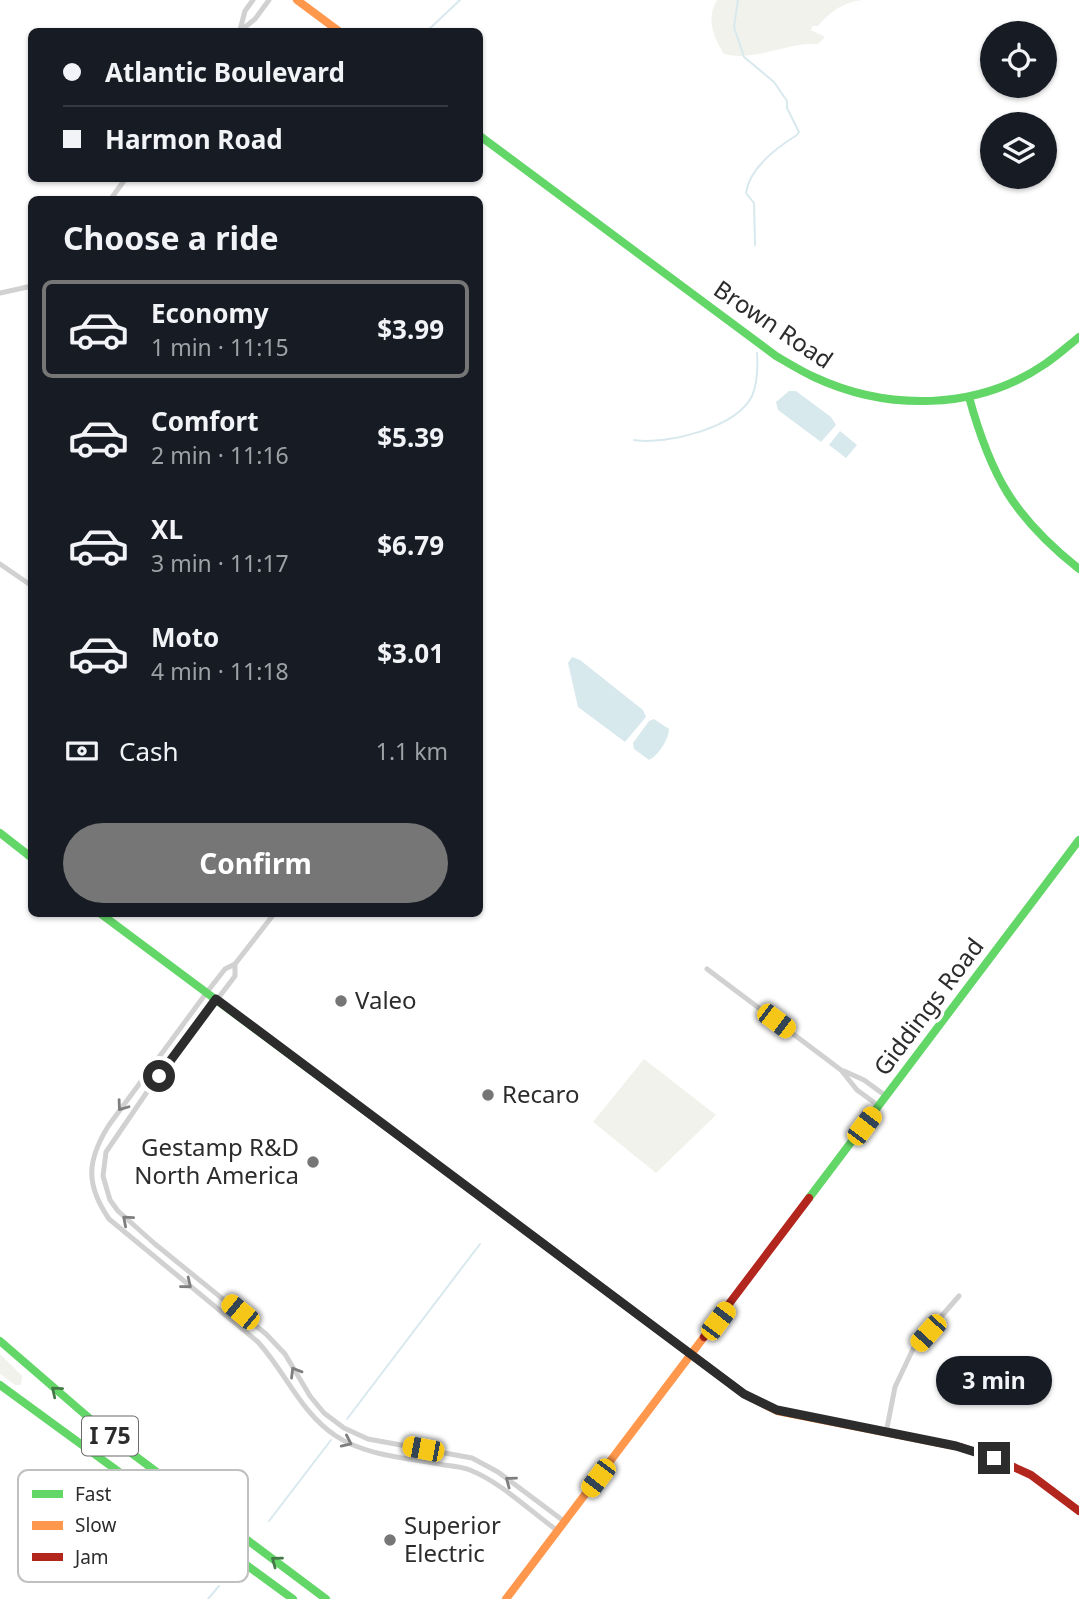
<!DOCTYPE html>
<meta charset="utf-8">
<style>
:root{--surface:#171b24;--page:#20242c;--text:#f1f3f6;--muted:#9ea1a6;--line:#363941;--accent:#767676}
body{margin:0;font-family:"Noto Sans",sans-serif;background:var(--page);color:var(--text);height:100vh;display:flex;flex-direction:column;font-size:26px;white-space:nowrap}
*{box-sizing:border-box;margin:0}
p{font-size:23px;color:var(--muted)}
.icon{flex:none;width:38px;height:38px;fill:none;stroke:currentColor;stroke-width:2;stroke-linecap:round;stroke-linejoin:round}
.map{position:relative;flex:1;overflow:hidden}
.drawer{position:absolute;left:28px;top:196px;width:455px;height:721px;display:flex;flex-direction:column;background:var(--surface);border-radius:10px;box-shadow:0 2px 5px #0004}
.drawer>*{flex:none}
.top-card{position:absolute;left:28px;top:28px;width:455px;height:154px;border-radius:10px;box-shadow:0 2px 5px #0004;display:grid;align-content:center;height:154px;padding:0 35px;background:var(--surface)}
.buttons{position:absolute;left:980px;top:21px;display:grid;gap:14px}
.buttons a{display:grid;place-items:center;width:77px;height:77px;border-radius:50%;background:var(--surface);box-shadow:0 2px 5px #0004;font-size:35px}
.end{position:absolute;width:32px;height:32px;margin:-16px;border:9px solid #2c2c2c;background:#fff;box-shadow:0 0 0 4px #fff}
.from{border-radius:50%}
.bubble{position:absolute;height:49px;border-radius:24px;background:var(--surface);box-shadow:0 2px 5px #0004;font-size:23px;font-weight:700;line-height:49px;text-align:center}
.car{position:absolute;width:21px;height:42px;margin:-21px -10px;border-radius:9px;box-shadow:0 0 5px 2px #0007;background:linear-gradient(#f5c518 24%,#345 0 40%,#f5c518 0 76%,#345 0 86%,#f5c518 0)}
.top-card b{display:flex;align-items:center;gap:24px;height:66px;font-size:26px}
.top-card b+b{border-top:2px solid var(--line)}
.top-card i{width:18px;height:18px;background:var(--text)}
ul{padding:0;list-style:none}
li{display:flex;align-items:center;gap:21px;height:98px;margin:0 14px 10px;padding:0 21px;border:4px solid transparent;border-radius:10px}
li div{flex:1}
li b{display:block;font-size:26px}
li em{font-style:normal;font-weight:700}
li.active{border-color:var(--accent)}
li>.icon{width:63px;height:63px;stroke-width:1.5}
h2{padding:0 35px;font-size:32px;line-height:84px}
.pay{display:flex;align-items:center;gap:18px;height:77px;padding:0 35px;font-size:26px}
.pay p{margin-inline-start:auto}
.primary-button{display:flex;gap:14px;margin-top:auto;padding:14px 35px}
.primary-button a{flex:1;height:80px;border-radius:42px;background:var(--accent);color:#fff;font-size:28px;font-weight:700;line-height:80px;text-align:center}
.map>svg:first-child{display:block}
.green{fill:#f0f2eb}
.water{fill:#d8e9ee}
.lines{fill:none;stroke-linecap:round;stroke-linejoin:round}
.stream{stroke:#d8e9ee;stroke-width:2}
.street{stroke:#d1d1d1;stroke-width:5}
.fast{stroke:#63d668;stroke-width:8}
.slow{stroke:#ff974d;stroke-width:8}
.jam{stroke:#b3261e;stroke-width:8}
.oneway{stroke:#7e7e7e}
.oneway2{stroke:#457847}
.route{stroke:#2c2c2c;stroke-width:9}
.poi-dot{fill:#767676;stroke:#fff;stroke-width:2.5}
.labels{text-anchor:middle;stroke-width:7;stroke-linejoin:round;paint-order:stroke}
.shield{fill:#fff;stroke:#6b6b6b;stroke-width:2}
.shield-label{font-size:23px;font-weight:bold;fill:#2c2c2c}
.street-label{font-size:24px;fill:#2c2c2c;stroke:#fff}
.poi-label{font-size:24px;fill:#2c2c2c;stroke:#fff;text-anchor:start}
.key{fill:#fff;stroke:#c0c0c0;stroke-width:2}
.key-label{font-size:19px;fill:#2c2c2c}
</style>
<div class="map">
<svg width="1079" height="1599" viewBox="0 0 1079 1599">
<rect width="100%" height="100%" fill="#fff"/>
<path class="green" d="M717 0H862C842 3 831 11 818 26H812L811 30 825 37 818 44C787 42 755 62 724 54 713 36 706 18 717 0Z
M644 1059 716 1115 656 1173 593 1122Z
M0 1354 22 1376 21 1385H15L0 1374Z"/>
<path class="water" d="M789 391H796L831 417 836 425 821 442 778 410 776 402Z
M840 431 857 445 846 458 829 445Z
M572 657 580 660 643 710 646 717 625 742 578 707 568 663Z
M654 719 669 729C669 739 658 756 649 760L634 749 633 743 649 721Z"/>
<g class="lines">
<path class="stream" d="M738 0 734 27 744 57 774 82 787 101V108L799 132 797 135C776 148 749 169 746 193L754 203 755 245
M426 32 460 0
M634 440C667 445 736 428 752 396 758 382 758 368 757 353
M347 1419 480 1244
M269 1521 331 1440
M208 1599 219 1586"/>
<path class="street" d="M240 30 245 11 253 0
M239 32 255 19 269 0
M110 200 126 178
M0 293 32 286
M0 564 32 586
M274 914 235 964 225 969 207 992 109 1125C87 1160 85 1184 109 1219L258 1342C286 1373 301 1413 336 1436 366 1456 409 1458 444 1465 452 1466 462 1467 470 1470 502 1483 530 1511 558 1531
M235 964V976L147 1092 106 1152 103 1176 110 1200 118 1211 155 1244 266 1334 285 1354 310 1396 324 1413 344 1428 368 1439 472 1458 498 1472 565 1522
M707 969 841 1070 857 1090 879 1106
M844 1071 864 1080 886 1096
M886 1433 895 1387 913 1349 959 1296"/>
<path class="fast" d="M480 136 776 356C788 363 801 371 814 377 887 411 977 411 1045 364 1057 356 1068 346 1079 337
M969 397C991 477 1014 517 1079 569
M0 833 32 858
M101 914 537 1239
M809 1198 1079 840
M0 1341 118 1443 326 1599
M0 1385 293 1599"/>
<path class="slow" d="M297 0 340 32
M537 1239 744 1394 777 1411 960 1447
M506 1599 704 1337"/>
<path class="jam" d="M704 1337 809 1198
M960 1447 994 1458 1031 1475 1079 1511"/>
</g>
<defs><path id="oneway-chevron" d="M-2-3.5L2.5 0L-2 3.5" fill="none" stroke-width="1.6" stroke-linecap="round" stroke-linejoin="round" transform="scale(1.75)"/></defs>
<g class="oneway">
<use href="#oneway-chevron" transform="translate(122 1106) rotate(126)"/>
<use href="#oneway-chevron" transform="translate(127 1220) rotate(-139)"/>
<use href="#oneway-chevron" transform="translate(187 1284) rotate(39)"/>
<use href="#oneway-chevron" transform="translate(295 1372) rotate(-121)"/>
<use href="#oneway-chevron" transform="translate(347 1442) rotate(25)"/>
<use href="#oneway-chevron" transform="translate(510 1481) rotate(-143)"/>
</g>
<g class="oneway2">
<use href="#oneway-chevron" transform="translate(56 1391) rotate(-140)"/>
<use href="#oneway-chevron" transform="translate(276 1561) rotate(-143)"/>
</g>
<g class="lines">
<path class="route" d="M159 1076 216 999 744 1394 777 1410 956 1446 994 1458"/>
</g>
<g class="poi-dot">
<circle cx="341" cy="1001" r="7"/>
<circle cx="488" cy="1095" r="7"/>
<circle cx="313" cy="1162" r="7"/>
<circle cx="390" cy="1540" r="7"/>
</g>
<g class="labels">
<rect class="shield" x="82" y="1416.5" width="56" height="39" rx="5"/>
<g class="shield-label">
<text x="110" y="1444">I 75</text>
</g>
<g class="street-label">
<text transform="translate(773 325) rotate(34)" y="8">Brown Road</text>
<text transform="translate(929 1007) rotate(-53)" y="8">Giddings Road</text>
</g>
<g class="poi-label">
<text x="355" y="1009">Valeo</text>
<text x="502" y="1103">Recaro</text>
<text x="299" y="1156" text-anchor="end">Gestamp R&amp;D<tspan x="299" dy="28">North America</tspan></text>
<text x="404" y="1534">Superior<tspan x="404" dy="28">Electric</tspan></text>
</g>
</g>
<rect x="18" y="1470" width="230" height="112" rx="10" class="key"/>
<rect x="32" y="1490" width="31" height="8" fill="#63d668"/>
<rect x="32" y="1521" width="31" height="9" fill="#ff974d"/>
<rect x="32" y="1553" width="31" height="8" fill="#b3261e"/>
<g class="key-label">
<text x="75" y="1501">Fast</text>
<text x="75" y="1532">Slow</text>
<text x="75" y="1564">Jam</text>
</g>
</svg>
<div class="buttons">
<a><svg class="icon" aria-label="locate" viewBox="0 0 24 24"><circle cx="12" cy="12" r="6"/><path d="M12 2v4M12 18v4M2 12h4M18 12h4"/></svg></a>
<a><svg class="icon" aria-label="layers" viewBox="0 0 24 24"><path d="M12 4l9 5-9 5-9-5zM3 14l9 5 9-5"/></svg></a>
</div>
<i class="end from" style="left:159px;top:1076px"></i>
<i class="end" style="left:994px;top:1458px"></i>
<div class="bubble" style="left:936px;top:1356px;width:116px">3 min</div>
<i class="car" style="left:776px;top:1021px;rotate:127deg"></i>
<i class="car" style="left:864px;top:1126px;rotate:37deg"></i>
<i class="car" style="left:240px;top:1312px;rotate:309deg"></i>
<i class="car" style="left:718px;top:1321px;rotate:37deg"></i>
<i class="car" style="left:928px;top:1333px;rotate:222deg"></i>
<i class="car" style="left:423px;top:1449px;rotate:281deg"></i>
<i class="car" style="left:598px;top:1478px;rotate:217deg"></i>
<div class="top-card">
<b><i class="from"></i>Atlantic Boulevard</b>
<b><i></i>Harmon Road</b>
</div>
<section class="drawer">
<h2>Choose a ride</h2>
<ul>
<li class="active"><svg class="icon" aria-label="car" viewBox="0 0 24 24"><path d="M5 17H2v-5l4-1 3-4h7l3 4 3 1v5h-3M9 17h6M6 11h13"/><circle cx="7" cy="17" r="2"/><circle cx="17" cy="17" r="2"/></svg><div><b>Economy</b><p>1 min · 11:15</p></div><em>$3.99</em></li>
<li><svg class="icon" aria-label="car" viewBox="0 0 24 24"><path d="M5 17H2v-5l4-1 3-4h7l3 4 3 1v5h-3M9 17h6M6 11h13"/><circle cx="7" cy="17" r="2"/><circle cx="17" cy="17" r="2"/></svg><div><b>Comfort</b><p>2 min · 11:16</p></div><em>$5.39</em></li>
<li><svg class="icon" aria-label="car" viewBox="0 0 24 24"><path d="M5 17H2v-5l4-1 3-4h7l3 4 3 1v5h-3M9 17h6M6 11h13"/><circle cx="7" cy="17" r="2"/><circle cx="17" cy="17" r="2"/></svg><div><b>XL</b><p>3 min · 11:17</p></div><em>$6.79</em></li>
<li><svg class="icon" aria-label="car" viewBox="0 0 24 24"><path d="M5 17H2v-5l4-1 3-4h7l3 4 3 1v5h-3M9 17h6M6 11h13"/><circle cx="7" cy="17" r="2"/><circle cx="17" cy="17" r="2"/></svg><div><b>Moto</b><p>4 min · 11:18</p></div><em>$3.01</em></li>
</ul>
<div class="pay"><svg class="icon" aria-label="cash" viewBox="0 0 24 24"><path d="M3 7h18v10H3z"/><circle cx="12" cy="12" r="2"/></svg>Cash<p>1.1 km</p></div>
<div class="primary-button"><a>Confirm</a></div>
</section>
</div>
